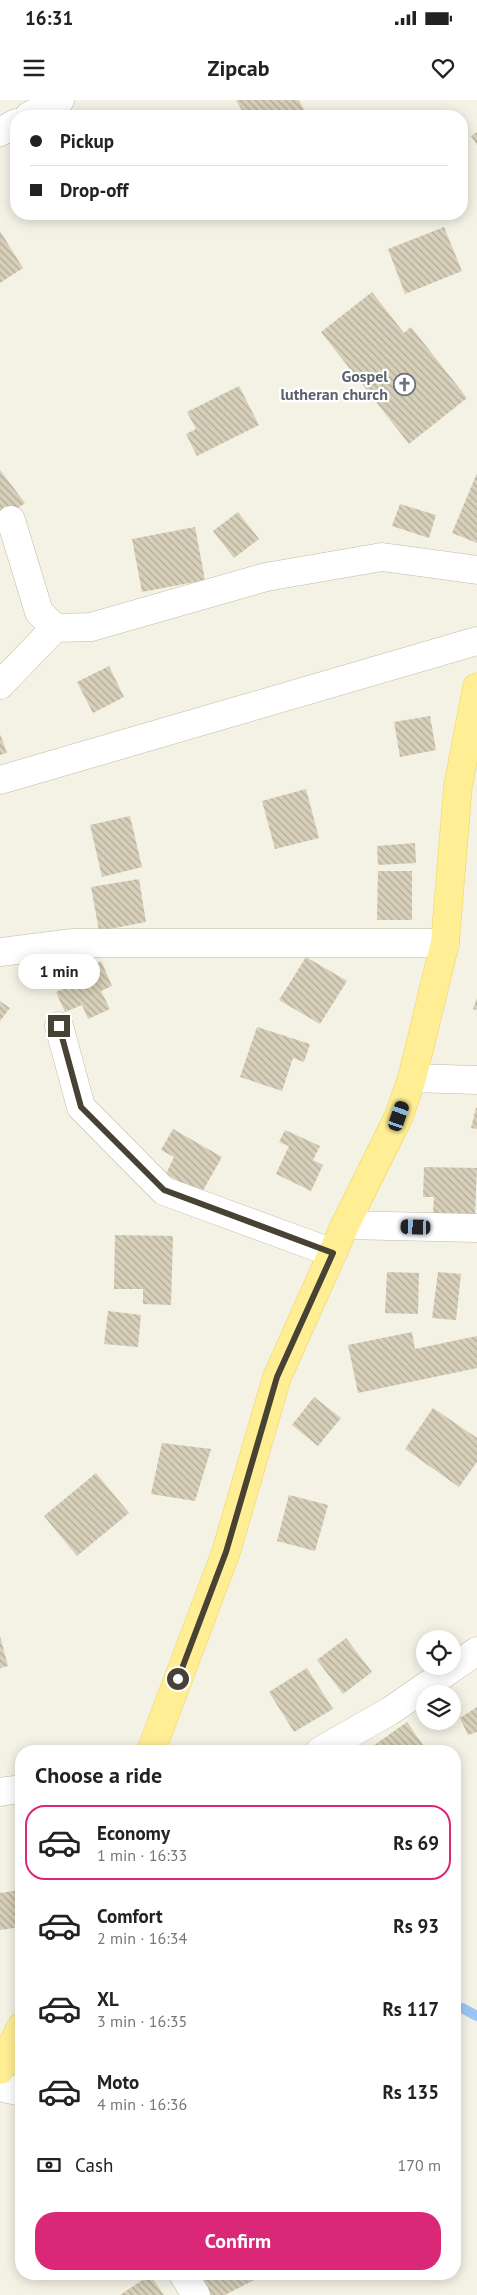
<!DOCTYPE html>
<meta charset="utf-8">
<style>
:root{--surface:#fff;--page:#f6f6f6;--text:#222;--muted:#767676;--line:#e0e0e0;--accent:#db2777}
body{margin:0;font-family:"PT Sans",sans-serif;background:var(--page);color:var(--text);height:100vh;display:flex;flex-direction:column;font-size:19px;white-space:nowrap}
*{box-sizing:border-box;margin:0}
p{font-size:16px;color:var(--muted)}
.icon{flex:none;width:28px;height:28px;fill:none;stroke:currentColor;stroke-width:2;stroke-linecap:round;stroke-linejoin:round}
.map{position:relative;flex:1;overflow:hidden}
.drawer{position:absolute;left:15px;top:1645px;width:446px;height:535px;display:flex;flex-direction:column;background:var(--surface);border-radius:20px;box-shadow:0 2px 12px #0003}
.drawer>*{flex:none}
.banner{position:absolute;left:10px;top:10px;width:458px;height:110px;border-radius:20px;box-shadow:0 2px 12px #0003;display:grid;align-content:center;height:110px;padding:0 20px;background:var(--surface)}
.controls{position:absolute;left:416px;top:1530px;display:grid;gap:10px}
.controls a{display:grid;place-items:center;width:45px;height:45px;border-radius:50%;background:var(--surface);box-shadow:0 2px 12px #0003;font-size:25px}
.end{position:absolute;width:22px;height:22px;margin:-11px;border:6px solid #474234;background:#fff;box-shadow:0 0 0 2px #fff}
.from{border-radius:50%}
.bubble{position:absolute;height:35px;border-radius:18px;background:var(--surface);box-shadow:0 2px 12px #0003;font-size:16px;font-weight:700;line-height:35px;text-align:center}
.car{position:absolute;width:15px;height:30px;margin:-15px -8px;border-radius:6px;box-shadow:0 0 4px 1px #0007;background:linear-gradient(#222 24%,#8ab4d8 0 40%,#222 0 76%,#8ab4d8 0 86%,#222 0)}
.banner b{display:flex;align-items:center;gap:18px;height:48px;font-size:19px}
.banner b+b{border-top:1px solid var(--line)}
.banner i{width:12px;height:12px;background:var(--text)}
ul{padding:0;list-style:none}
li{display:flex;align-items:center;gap:15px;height:75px;margin:0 10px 8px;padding:0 10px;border:2px solid transparent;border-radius:20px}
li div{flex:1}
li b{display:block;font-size:19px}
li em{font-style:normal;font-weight:700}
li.selected{border-color:var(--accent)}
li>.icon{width:45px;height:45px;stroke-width:1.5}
h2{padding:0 20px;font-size:22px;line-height:60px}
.pay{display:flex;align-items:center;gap:12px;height:55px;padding:0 20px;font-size:19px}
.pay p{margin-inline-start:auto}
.action{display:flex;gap:10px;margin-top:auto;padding:10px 20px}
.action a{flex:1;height:58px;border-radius:20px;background:var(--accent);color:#fff;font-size:20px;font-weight:700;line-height:58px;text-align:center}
.status{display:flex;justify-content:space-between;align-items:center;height:35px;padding:0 25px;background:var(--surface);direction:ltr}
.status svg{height:14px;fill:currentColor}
header{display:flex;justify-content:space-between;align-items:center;height:65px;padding:0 20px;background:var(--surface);font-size:22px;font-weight:700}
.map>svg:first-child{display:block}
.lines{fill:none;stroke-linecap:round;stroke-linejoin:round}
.stream{stroke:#9bc5f6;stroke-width:10}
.building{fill:url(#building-back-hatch)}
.minor-casing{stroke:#c0bba7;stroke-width:29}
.major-casing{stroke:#eed559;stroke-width:29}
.minor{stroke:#fff;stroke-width:28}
.major{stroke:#ffee93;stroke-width:28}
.route{stroke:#474234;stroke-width:6}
.labels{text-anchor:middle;stroke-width:4.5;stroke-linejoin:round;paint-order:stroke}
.worship-label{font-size:16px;font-weight:bold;fill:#5b616d;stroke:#fff;text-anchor:end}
</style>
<div class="status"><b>16:31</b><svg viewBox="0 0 49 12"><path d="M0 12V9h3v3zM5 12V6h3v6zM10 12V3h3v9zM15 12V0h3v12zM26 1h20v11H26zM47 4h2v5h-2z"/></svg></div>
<header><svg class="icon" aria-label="menu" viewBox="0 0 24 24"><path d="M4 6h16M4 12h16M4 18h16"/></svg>Zipcab<svg class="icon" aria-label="heart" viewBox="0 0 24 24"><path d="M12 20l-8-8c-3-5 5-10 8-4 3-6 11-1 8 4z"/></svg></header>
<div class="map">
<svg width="477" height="2195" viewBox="0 0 477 2195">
<defs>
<pattern id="building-back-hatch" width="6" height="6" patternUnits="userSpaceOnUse" patternTransform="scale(1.25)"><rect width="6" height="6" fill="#d7cfb9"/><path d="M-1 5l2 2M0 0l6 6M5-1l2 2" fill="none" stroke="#b0aa97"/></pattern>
</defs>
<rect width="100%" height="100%" fill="#f4f1e5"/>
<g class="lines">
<path class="stream" d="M462 1908 477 1916"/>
</g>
<path class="building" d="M236 0H299L305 12 298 16H245Z
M477 32V45L471 36Z
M444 127 462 171 405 194 388 149Z
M0 131 23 168 0 183Z
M372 192 404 233 411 227 467 298 409 344 321 232Z
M239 286 259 325 197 356 186 334 196 329 187 312Z
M0 370 25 403 0 421Z
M477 373V443L452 433Z
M400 404 436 415 429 438 392 426Z
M238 412 259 439 234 458 213 431Z
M195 427 205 480 142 492 132 439Z
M109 566 124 597 93 613 77 582Z
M430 616 436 650 400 657 394 622Z
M0 634 7 653 0 655Z
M306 689 319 738 275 749 262 701Z
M130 716 142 767 102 777 90 725Z
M415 743 416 763 378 765 377 746Z
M378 771H412V820H377Z
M139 779 146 822 99 831 91 787Z
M306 857 347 881 320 924 279 900Z
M76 858 81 870 101 861 112 886 101 891 110 909 88 919 82 905 65 912 56 892 65 888 56 867Z
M477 898V910L473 909Z
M0 901 10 908 0 921Z
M257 927 310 944 304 962 293 958 282 991 240 977Z
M476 1008H477V1029L471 1028Z
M173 1029 222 1057 201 1094 166 1074 174 1057 161 1050Z
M285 1030 320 1046 313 1060 323 1065 311 1091 276 1074 289 1046 279 1042Z
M424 1067 477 1068 475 1114 433 1113 434 1097H423Z
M115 1135 173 1136 171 1205 143 1204V1189H114Z
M387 1172 419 1173 418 1214 385 1213Z
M438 1172 461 1174 456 1220 432 1218Z
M108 1211 141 1215 138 1247 104 1244Z
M412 1232 415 1249 477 1236V1268L358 1293 348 1245Z
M314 1297 341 1318 318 1346 292 1325Z
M433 1308 477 1338V1362L459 1387 405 1349Z
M162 1343 211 1349 195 1401 151 1394Z
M96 1373 129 1413 77 1456 44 1416Z
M289 1395 328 1405 315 1451 277 1441Z
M0 1536 8 1566 0 1568Z
M346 1538 372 1572 343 1594 317 1560Z
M307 1568 333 1609 294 1632 269 1592Z
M477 1607V1632L468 1635 460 1618Z
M407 1622 427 1651H366Z
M21 1790V1827L0 1830V1793Z
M197 2174H266L225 2195H208Z
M150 2175 164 2195H120Z"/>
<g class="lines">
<defs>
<path id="minor" d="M29 16 60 0
M0 32 16 23
M11 420 39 512 55 528 91 527 266 477 382 457 477 470
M0 585 55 528
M0 680 477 541
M0 852 73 843H445
M59 926 81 1007 164 1091 333 1153
M412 978 477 980
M345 1125 477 1128
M320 1651 390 1611 477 1551
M0 1692 21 1689
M0 1987 21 1992
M183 2174 196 2195"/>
<path id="major" d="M151 1651 226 1452 277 1277 345 1125 399 1016 412 978 445 843 458 686 477 587
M0 1970 21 1927"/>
</defs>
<use href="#minor" class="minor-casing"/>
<use href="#major" class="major-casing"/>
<use href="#minor" class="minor"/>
<use href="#major" class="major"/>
</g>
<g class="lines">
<path class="route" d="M59 926 81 1007 164 1090 333 1153 277 1277 226 1452 178 1579"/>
</g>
<defs>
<symbol id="church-ring" viewBox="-11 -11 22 22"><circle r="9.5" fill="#fff" stroke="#6b7280" stroke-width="1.5"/><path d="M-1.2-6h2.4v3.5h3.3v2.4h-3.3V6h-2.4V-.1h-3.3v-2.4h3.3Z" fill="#6b7280"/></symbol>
</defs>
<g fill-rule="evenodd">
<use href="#church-ring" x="392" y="272" width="25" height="25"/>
</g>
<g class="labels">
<g class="worship-label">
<text x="388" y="282">Gospel<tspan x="388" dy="18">lutheran church</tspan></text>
</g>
</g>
</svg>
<div class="controls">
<a><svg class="icon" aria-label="locate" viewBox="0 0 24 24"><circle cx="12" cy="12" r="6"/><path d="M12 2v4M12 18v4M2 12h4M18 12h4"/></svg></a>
<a><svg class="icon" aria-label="layers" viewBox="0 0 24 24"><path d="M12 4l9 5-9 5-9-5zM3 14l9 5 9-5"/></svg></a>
</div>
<i class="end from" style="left:178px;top:1579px"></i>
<i class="end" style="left:59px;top:926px"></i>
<div class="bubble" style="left:18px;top:854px;width:82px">1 min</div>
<i class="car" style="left:399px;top:1016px;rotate:19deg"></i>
<i class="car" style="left:416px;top:1127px;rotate:272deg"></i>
<div class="banner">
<b><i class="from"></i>Pickup</b>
<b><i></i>Drop-off</b>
</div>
<section class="drawer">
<h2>Choose a ride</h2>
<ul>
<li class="selected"><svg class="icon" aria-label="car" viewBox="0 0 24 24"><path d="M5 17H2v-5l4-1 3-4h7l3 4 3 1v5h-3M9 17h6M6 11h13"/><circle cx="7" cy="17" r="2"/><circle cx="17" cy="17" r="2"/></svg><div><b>Economy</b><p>1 min · 16:33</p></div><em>Rs 69</em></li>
<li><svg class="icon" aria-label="car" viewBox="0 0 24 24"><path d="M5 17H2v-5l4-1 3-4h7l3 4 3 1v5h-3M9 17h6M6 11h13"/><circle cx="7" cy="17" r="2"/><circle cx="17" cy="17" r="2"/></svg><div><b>Comfort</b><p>2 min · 16:34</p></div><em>Rs 93</em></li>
<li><svg class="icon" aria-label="car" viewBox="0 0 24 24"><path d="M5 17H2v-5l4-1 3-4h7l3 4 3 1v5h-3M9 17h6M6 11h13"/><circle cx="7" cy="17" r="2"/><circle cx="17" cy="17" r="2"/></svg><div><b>XL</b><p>3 min · 16:35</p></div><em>Rs 117</em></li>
<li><svg class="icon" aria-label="car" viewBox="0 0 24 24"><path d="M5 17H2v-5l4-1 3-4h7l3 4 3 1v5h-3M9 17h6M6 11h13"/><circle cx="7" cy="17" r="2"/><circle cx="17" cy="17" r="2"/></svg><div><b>Moto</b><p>4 min · 16:36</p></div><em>Rs 135</em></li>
</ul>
<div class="pay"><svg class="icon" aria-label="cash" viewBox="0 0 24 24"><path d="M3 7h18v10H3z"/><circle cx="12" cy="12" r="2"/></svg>Cash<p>170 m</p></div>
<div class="action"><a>Confirm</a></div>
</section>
</div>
